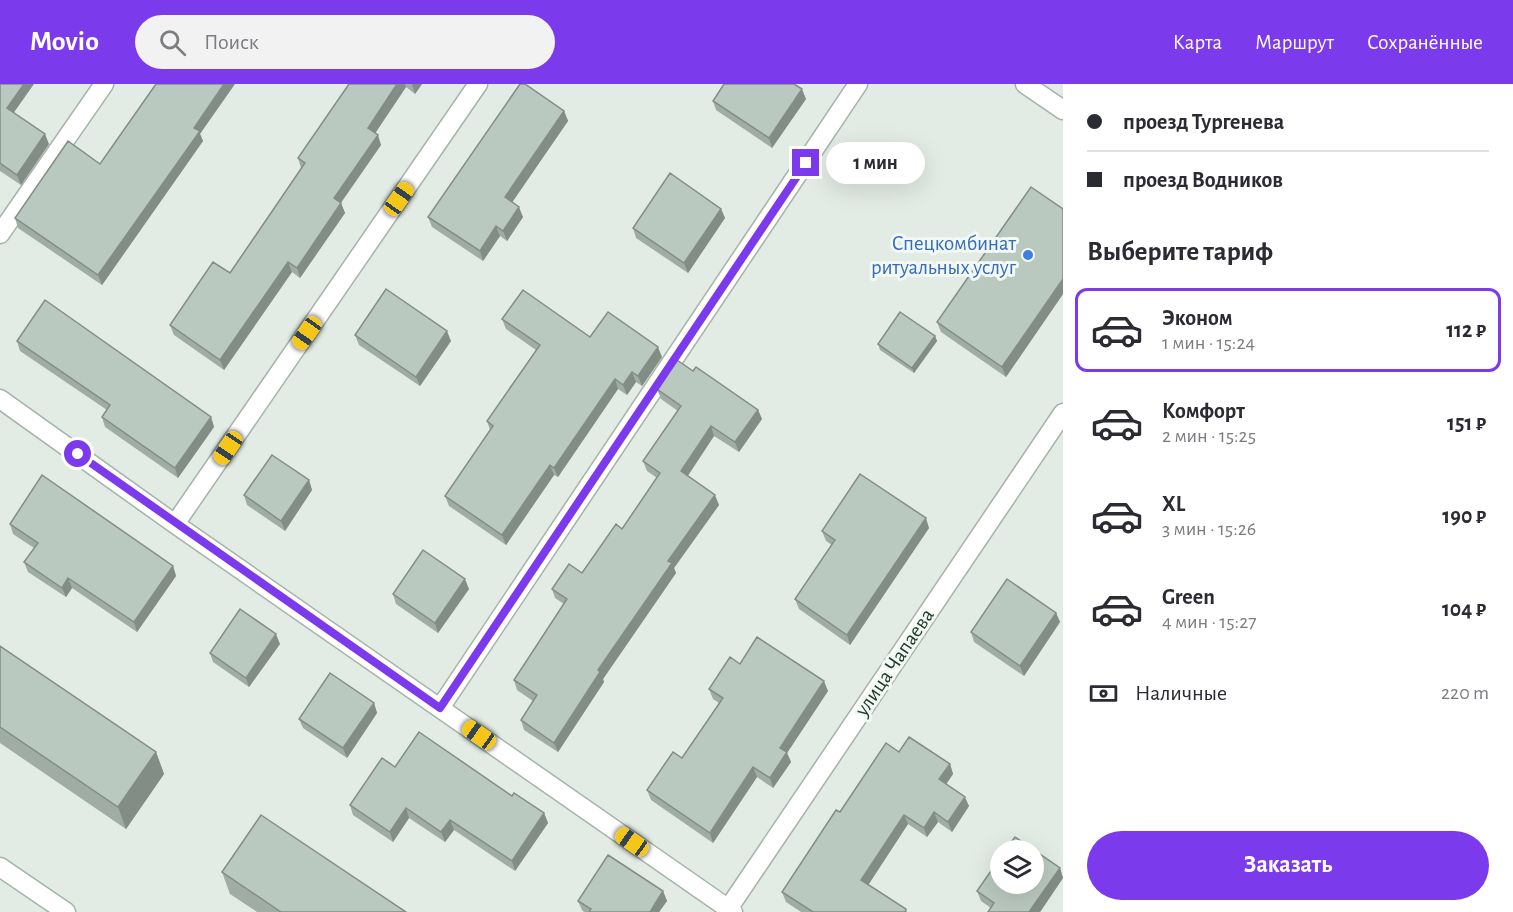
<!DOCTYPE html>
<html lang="ru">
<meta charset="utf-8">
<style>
:root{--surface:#fff;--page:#f2f2f3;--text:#2b2b33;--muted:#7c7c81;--line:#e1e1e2;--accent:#7c3aed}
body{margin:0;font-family:"Alegreya Sans",sans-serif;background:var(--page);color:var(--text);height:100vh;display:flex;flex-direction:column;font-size:22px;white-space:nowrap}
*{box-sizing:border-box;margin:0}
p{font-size:20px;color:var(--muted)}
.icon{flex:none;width:33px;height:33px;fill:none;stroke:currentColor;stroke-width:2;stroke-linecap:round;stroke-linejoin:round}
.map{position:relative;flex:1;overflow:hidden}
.drawer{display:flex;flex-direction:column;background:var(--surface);width:450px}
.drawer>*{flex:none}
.guide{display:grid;align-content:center;height:132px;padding:0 24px;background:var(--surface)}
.controls{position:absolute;left:990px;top:756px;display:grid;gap:12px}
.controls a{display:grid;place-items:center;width:54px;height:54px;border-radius:50%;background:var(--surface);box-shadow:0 6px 24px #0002;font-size:30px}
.end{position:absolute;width:27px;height:27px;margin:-14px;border:8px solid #7c3aed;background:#fff;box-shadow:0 0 0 3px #fff}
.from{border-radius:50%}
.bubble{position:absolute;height:42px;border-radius:21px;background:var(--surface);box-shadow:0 6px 24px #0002;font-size:20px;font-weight:600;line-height:42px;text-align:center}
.car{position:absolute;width:18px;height:36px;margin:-18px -9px;border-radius:8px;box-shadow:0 0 4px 2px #0007;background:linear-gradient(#f5c518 24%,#345 0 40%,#f5c518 0 76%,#345 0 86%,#f5c518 0)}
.guide b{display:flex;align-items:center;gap:21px;height:57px;font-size:22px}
.guide b+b{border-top:2px solid var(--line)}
.guide i{width:15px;height:15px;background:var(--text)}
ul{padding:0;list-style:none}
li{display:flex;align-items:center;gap:18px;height:84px;margin:0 12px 9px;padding:0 12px;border:3px solid transparent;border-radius:12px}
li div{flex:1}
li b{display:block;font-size:22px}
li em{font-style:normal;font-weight:600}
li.current{border-color:var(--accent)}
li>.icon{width:54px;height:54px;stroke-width:1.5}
h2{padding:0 24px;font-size:27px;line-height:72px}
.pay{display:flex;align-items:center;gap:15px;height:66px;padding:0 24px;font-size:22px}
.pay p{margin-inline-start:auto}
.action{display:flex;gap:12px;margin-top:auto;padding:12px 24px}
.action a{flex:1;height:69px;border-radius:36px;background:var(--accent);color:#fff;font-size:24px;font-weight:600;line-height:69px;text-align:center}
header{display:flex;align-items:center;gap:36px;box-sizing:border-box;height:84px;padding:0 30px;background:var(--accent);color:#fff}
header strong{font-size:28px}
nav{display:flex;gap:33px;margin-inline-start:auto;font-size:21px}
.search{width:420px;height:54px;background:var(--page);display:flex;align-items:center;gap:15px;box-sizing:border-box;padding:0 21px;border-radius:33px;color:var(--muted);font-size:22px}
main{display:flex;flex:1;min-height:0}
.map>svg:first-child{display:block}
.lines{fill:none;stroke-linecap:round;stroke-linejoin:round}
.minor-casing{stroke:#a5b3aa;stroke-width:21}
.secondary-casing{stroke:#a1b6a9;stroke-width:21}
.minor{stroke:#fff;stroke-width:18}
.secondary{stroke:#fff;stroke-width:18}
.wall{fill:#a0ada4}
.shaded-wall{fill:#828d86}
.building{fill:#bac9bf;stroke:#828d86;stroke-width:1.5}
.route{stroke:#7c3aed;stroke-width:8}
.shop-dot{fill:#3f7fe0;stroke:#f2f8f3;stroke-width:2}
.labels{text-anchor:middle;stroke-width:6;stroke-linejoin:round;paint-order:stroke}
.shop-label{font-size:21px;fill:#366cbe;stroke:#f2f8f3;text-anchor:end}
.street-label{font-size:21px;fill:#233b2e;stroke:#f2f8f3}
</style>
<header>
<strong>Movio</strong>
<div class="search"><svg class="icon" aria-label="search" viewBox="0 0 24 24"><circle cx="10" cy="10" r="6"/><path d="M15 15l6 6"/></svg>Поиск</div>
<nav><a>Карта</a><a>Маршрут</a><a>Сохранённые</a></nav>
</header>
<main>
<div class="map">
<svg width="1063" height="828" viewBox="0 0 1063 828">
<rect width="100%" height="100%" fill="#e2ebe4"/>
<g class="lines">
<defs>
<path id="minor" d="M1025 0 1063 26
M0 150 104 0
M0 315 175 440 733 828
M175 440 478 0
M440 624 858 0
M726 828 1063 329"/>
<path id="secondary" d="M0 783 66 828"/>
</defs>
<use href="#minor" class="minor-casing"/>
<use href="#secondary" class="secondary-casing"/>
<use href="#minor" class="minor"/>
<use href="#secondary" class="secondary"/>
</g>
<path class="wall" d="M0 0 14 29 49 60 21 101 0 87Z
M349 0H422L415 10 406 3 375 49 381 61 341 119 345 129 300 194 292 188 224 286 174 251 170 241 230 189 301 84 298 74Z
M806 15 772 64 716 26 713 17Z
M564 27 568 37 512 118 523 133 507 157 500 152 483 177 432 143 428 133Z
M200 50 203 57 102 201 18 144 15 134 100 80Z
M721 125 725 134 688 189 636 154 633 144Z
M1063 125V210L1006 293 941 248 937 238Z
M502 235 590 253 662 273 642 302 636 298 627 311 618 305 558 393 554 391 506 461 449 422 445 412 490 346 487 337 536 266 506 245Z
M355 251 451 257 420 302 359 261Z
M935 252 937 257 914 289 880 266 878 260Z
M17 257 211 333 214 343 178 394 105 343 102 333 107 326 20 267Z
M693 287 758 326 762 335 739 368 714 352 688 392 719 421 674 484 676 489 603 595 604 598 558 668 524 646 521 636 533 617 517 606 514 596 564 520 555 514 552 505 582 489 622 445 657 394 647 387 643 377 678 327 661 315 657 305Z
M309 396 312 406 285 447 247 421 244 411Z
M10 440 173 482 176 492 137 548 72 504 66 513 28 488 24 478 34 464 13 450Z
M929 444 850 561 799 525 795 515 832 461 826 457 822 447Z
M469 505 438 549 396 520 393 510Z
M1056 529 1060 538 1024 592 974 558 971 548Z
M280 560 249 603 213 578 210 569Z
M0 562 156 668 164 690 126 745 0 659Z
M740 580 828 607 787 669 791 678 773 704 757 693 713 759 651 716 647 706 682 674 719 619 713 615 709 605Z
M374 619 377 629 347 674 303 644 299 635Z
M899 668 950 680 953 690 946 700 969 722 952 748 938 738 927 753 908 740 868 801 906 825 907 828H801L786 818 782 808 840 728Z
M395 683 512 712 544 729 548 739 515 787 454 746 445 758 409 734 393 758 353 731 350 721Z
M1060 784 1063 794 1040 828 991 824 981 817 977 807Z
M222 788 406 828H257L230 810Z
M663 807 667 817 659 828H584L582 826 578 817Z"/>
<path class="shaded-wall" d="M24 0H34L10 34 7 24Z
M224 0H235L200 50 203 57 102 201 98 191 194 44Z
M397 0H405L406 3 372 54 368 44Z
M412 0H422L415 10Z
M802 5 806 15 772 64 769 54Z
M564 27 568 37 509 123 505 113Z
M45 50 49 60 21 101 17 91Z
M378 51 381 61 337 124 334 114Z
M341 119 345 129 300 194 297 184Z
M519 123 523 133 507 157 503 147Z
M721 125 725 134 688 189 684 179Z
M496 142 500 152 483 177 480 167Z
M288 178 292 188 224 286 220 276Z
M1063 195V210L1006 293 1002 283Z
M447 247 451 257 420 302 416 293Z
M935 252 937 257 914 289 912 284Z
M658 263 662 273 642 302 638 292Z
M632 288 636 298 627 311 623 301Z
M615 295 618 305 558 393 554 384Z
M758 326 762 335 739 368 735 358Z
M211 333 214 343 178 394 175 384Z
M711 342 714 352 684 397 681 387Z
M550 381 554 391 506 461 502 451Z
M309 396 312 406 285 447 281 437Z
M715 411 719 421 674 484 676 489 603 595 604 598 558 668 554 659 598 586 668 477Z
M926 434 929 444 850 561 847 551Z
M173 482 176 492 137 548 134 538Z
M68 494 72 504 66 513 62 504Z
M465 495 469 505 438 549 435 539Z
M1056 529 1060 538 1024 592 1020 582Z
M276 550 280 560 249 603 246 594Z
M824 597 828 607 787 669 791 678 773 704 770 694 780 664Z
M374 619 377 629 347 674 343 664Z
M156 668 164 690 126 745 118 723Z
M950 680 953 690 943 705 939 695Z
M753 683 757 693 713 759 710 749Z
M965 713 969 722 952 748 948 738Z
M406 724 409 734 393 758 390 748Z
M934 728 938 738 927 753 924 744Z
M544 729 548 739 515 787 512 777Z
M904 731 908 740 865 806 861 796Z
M450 736 454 746 445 758 441 748Z
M1060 784 1063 794 1040 828H1029Z
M663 807 667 817 659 828H650Z"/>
<path class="building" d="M0 0H24L7 24 45 50 17 91 0 79Z
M156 0H224L194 44 200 47 98 191 15 134 68 57 100 80Z
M349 0H397L368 44 378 51 334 114 341 119 297 184 288 178 220 276 170 241 213 178 230 189 305 79 298 74Z
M520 0H525L564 27 505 113 519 123 503 147 496 142 480 167 428 133Z
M724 0H794L802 5 769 54 713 17Z
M670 89 721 125 684 179 633 144Z
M1031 103 1063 125V195L1002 283 937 238Z
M386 205 447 247 416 293 355 251Z
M523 206 590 253 608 228 658 263 638 292 632 288 623 301 615 295 554 384 550 381 502 451 445 412 493 342 487 337 540 261 502 235Z
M45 216 211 333 175 384 102 333 110 321 17 257Z
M900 228 935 252 912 284 878 260Z
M677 276 693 287 696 283 758 326 735 358 711 342 681 387 715 411 668 477 672 479 598 586 600 588 554 659 521 636 537 611 514 596 567 515 552 505 569 480 582 489 616 440 622 445 660 389 643 377 681 322 657 305Z
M272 371 309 396 281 437 244 411Z
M860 390 926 434 847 551 795 515 835 456 822 447Z
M42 391 173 482 134 538 68 494 62 504 24 478 38 459 10 440Z
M423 466 465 495 435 539 393 510Z
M1007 495 1056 529 1020 582 971 548Z
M240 525 276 550 246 594 210 569Z
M757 553 824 597 780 664 787 668 770 694 753 683 710 749 647 706 673 668 682 674 723 614 709 605 730 573 740 580Z
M0 562 156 668 118 723 0 643Z
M330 589 374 619 343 664 299 635Z
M419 648 512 712 514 709 544 729 512 777 450 736 441 748 406 724 390 748 350 721 382 674 395 683Z
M909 653 950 680 939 695 965 713 948 738 934 728 924 744 904 731 861 796 906 825 905 828H813L782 808 836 726 840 728 886 659 899 668Z
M261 731 406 828H281L222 788Z
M1015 753 1060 784 1029 828H988L994 819 977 807 1000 774V800H1034V766H1005Z
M608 771 663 807 650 828H589L591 825 578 817Z"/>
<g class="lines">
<path class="route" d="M78 370 440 624 806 79"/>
</g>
<circle class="shop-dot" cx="1028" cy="171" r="6"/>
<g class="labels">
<g class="shop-label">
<text x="1016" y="166">Спецкомбинат<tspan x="1016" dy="24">ритуальных услуг</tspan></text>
</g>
<g class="street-label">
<text transform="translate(894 578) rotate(-56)" y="7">улица Чапаева</text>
</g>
</g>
</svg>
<div class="controls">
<a><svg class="icon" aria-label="layers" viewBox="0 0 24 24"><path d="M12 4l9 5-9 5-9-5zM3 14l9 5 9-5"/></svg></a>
</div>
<i class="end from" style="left:78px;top:370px"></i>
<i class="end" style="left:806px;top:79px"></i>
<div class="bubble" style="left:826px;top:58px;width:99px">1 мин</div>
<i class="car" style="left:399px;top:115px;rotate:35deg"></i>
<i class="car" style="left:307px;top:249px;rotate:215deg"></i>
<i class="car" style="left:228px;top:364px;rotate:214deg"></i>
<i class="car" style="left:479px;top:651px;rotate:305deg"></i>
<i class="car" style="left:632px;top:758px;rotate:305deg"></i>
</div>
<section class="drawer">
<div class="guide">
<b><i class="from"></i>проезд Тургенева</b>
<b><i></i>проезд Водников</b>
</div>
<h2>Выберите тариф</h2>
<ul>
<li class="current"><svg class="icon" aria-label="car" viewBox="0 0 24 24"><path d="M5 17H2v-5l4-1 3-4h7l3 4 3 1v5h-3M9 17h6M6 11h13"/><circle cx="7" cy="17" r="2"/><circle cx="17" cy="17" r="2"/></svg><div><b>Эконом</b><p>1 мин · 15:24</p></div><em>112 ₽</em></li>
<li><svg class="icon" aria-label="car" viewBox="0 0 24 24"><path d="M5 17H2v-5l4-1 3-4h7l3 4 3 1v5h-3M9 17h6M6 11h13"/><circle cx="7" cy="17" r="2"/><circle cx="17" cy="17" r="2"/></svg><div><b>Комфорт</b><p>2 мин · 15:25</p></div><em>151 ₽</em></li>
<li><svg class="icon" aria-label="car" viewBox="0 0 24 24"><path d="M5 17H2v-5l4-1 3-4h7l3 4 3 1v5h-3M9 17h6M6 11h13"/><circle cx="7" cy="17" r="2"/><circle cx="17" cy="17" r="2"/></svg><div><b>XL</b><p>3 мин · 15:26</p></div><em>190 ₽</em></li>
<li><svg class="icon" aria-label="car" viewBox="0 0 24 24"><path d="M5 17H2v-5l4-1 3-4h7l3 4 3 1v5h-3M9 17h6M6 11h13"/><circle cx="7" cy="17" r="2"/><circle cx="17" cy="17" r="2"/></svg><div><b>Green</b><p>4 мин · 15:27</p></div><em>104 ₽</em></li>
</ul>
<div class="pay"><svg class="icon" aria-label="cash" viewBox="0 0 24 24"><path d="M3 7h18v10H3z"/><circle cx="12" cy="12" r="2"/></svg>Наличные<p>220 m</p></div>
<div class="action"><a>Заказать</a></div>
</section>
</main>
